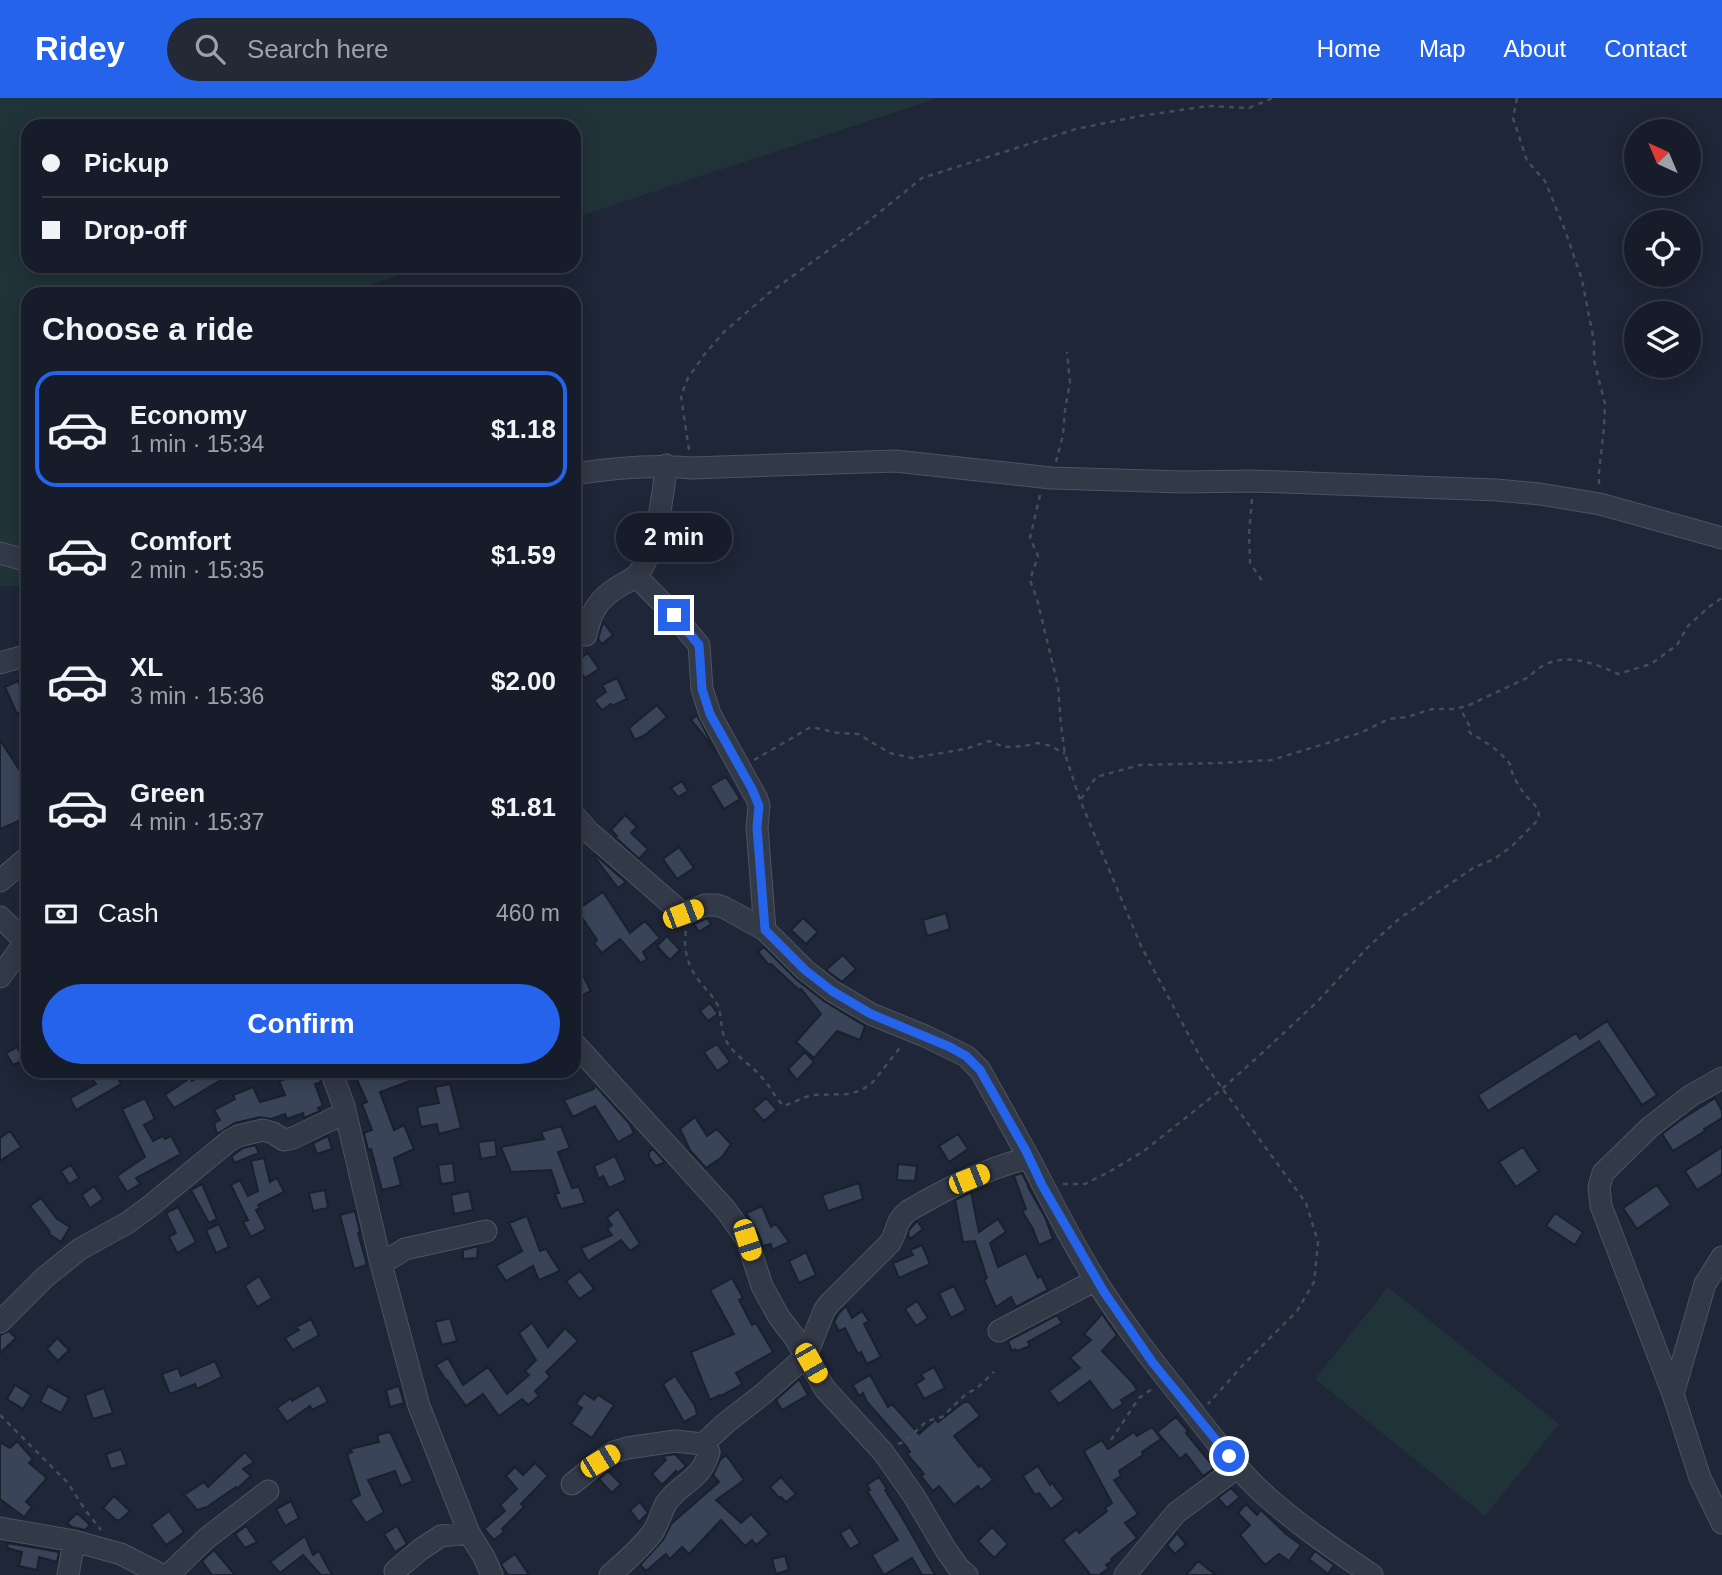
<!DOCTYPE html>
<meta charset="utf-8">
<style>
:root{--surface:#161c29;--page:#232935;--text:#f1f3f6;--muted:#9ea1a8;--line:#353a46;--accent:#2563eb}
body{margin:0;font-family:Helvetica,sans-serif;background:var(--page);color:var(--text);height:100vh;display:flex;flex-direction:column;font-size:26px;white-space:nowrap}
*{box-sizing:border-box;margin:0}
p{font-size:23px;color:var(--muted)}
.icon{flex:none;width:38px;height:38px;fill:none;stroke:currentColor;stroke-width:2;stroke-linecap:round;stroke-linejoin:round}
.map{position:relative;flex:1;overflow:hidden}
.details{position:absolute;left:21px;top:189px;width:560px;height:791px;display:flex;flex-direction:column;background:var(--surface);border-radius:21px;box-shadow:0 4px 18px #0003,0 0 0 2px var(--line)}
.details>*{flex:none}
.guide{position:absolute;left:21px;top:21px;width:560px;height:154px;border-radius:21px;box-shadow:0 4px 18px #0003,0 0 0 2px var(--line);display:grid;align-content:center;height:154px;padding:0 21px;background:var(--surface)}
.needle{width:46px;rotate:316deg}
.tools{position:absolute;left:1624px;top:21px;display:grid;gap:14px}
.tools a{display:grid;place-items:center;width:77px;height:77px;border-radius:50%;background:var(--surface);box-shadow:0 4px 18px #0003,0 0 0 2px var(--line);font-size:35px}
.end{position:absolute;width:32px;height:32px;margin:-16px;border:9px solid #2563eb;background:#fff;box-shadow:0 0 0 4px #fff}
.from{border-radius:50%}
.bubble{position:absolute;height:49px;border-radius:24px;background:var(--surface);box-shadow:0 4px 18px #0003,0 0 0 2px var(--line);font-size:23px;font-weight:700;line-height:49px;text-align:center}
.car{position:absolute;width:21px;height:42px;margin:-21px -10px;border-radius:9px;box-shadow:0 0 5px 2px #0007;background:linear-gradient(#f5c518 24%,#345 0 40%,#f5c518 0 76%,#345 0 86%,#f5c518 0)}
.guide b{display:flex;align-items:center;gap:24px;height:66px;font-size:26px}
.guide b+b{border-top:2px solid var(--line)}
.guide i{width:18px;height:18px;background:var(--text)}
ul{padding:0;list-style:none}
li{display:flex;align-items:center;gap:21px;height:116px;margin:0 14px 10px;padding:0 7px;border:4px solid transparent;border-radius:21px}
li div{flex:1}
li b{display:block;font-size:26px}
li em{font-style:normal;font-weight:700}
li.active{border-color:var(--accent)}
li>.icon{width:63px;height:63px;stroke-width:1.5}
h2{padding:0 21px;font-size:32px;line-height:84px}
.pay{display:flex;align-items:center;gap:18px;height:77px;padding:0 21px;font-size:26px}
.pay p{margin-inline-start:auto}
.action{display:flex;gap:14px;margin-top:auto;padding:14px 21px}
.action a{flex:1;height:80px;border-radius:42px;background:var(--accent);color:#fff;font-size:28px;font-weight:700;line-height:80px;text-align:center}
header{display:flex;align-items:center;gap:42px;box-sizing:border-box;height:98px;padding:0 35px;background:var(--accent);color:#fff}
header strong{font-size:33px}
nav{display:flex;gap:38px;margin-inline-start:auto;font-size:24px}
.search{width:490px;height:63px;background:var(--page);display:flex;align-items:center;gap:18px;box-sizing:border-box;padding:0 24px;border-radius:38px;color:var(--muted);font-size:26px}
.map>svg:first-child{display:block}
.green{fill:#203338}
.building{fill:#3a4458;stroke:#19202e;stroke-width:2}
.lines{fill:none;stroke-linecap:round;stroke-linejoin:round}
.minor-casing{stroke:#4c5363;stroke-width:23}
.path{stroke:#3e5055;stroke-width:2.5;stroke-dasharray:5 5;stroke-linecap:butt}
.minor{stroke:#323947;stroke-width:21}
.route{stroke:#2563eb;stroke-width:9}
</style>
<header>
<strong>Ridey</strong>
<div class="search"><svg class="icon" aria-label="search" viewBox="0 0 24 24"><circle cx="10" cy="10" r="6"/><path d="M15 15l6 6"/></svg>Search here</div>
<nav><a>Home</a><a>Map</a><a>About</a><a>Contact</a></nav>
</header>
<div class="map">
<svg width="1722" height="1477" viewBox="0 0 1722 1477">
<rect width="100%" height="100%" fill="#1e2637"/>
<path class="green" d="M0 0H938L574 120V28H28V168H427L342 196H28V488H0Z
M1388 1189 1559 1326 1485 1418 1315 1281Z"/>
<path class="building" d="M603 524 613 537 602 546 598 541Z
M588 555 599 571 585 580 575 564Z
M617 580 627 601 612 608 611 606 602 612 594 602 606 594 602 587Z
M18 583 28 605V611L17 616 5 589Z
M657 607 667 619 645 637 635 642 629 630Z
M697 617 716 654 715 655 708 644H709L691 622Z
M0 642 28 685 23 689 28 703V719L0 731Z
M726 679 740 701 724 711 710 688Z
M682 683 688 693 678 699 671 690Z
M625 717 637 729 631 735 648 751 639 761 615 739 617 738 611 732Z
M679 749 694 770 677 781 663 761Z
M594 756 626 784 618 790 593 757Z
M603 794 630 835 645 823 660 840 643 854 647 861 641 865 620 841 602 855 594 845 597 842 577 812Z
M946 815 950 831 927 838 923 822Z
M707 820 711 826 699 834 694 826Z
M803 820 818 834 806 846 791 832Z
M667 838 680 852 670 862 657 848Z
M764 849 796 881 824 903 865 928 860 942 837 933 814 960 796 944 821 916 801 891 799 892 771 866 769 867 758 854Z
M843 857 856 871 842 884 826 872Z
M574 860 591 893 574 901Z
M710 905 718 916 708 923 700 913Z
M1607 923 1657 997 1642 1007 1599 943 1488 1013 1478 997 1576 935 1580 941Z
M717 946 730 964 717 973 704 954Z
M17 949 24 962 13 967 6 955Z
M805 954 814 964 797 982 788 971Z
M105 973H114L121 986 76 1012 70 1000 96 986 93 982Z
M209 973H236L174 1010 165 997 190 980 192 983Z
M298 973H318L321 984 315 986 323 1008 318 1010 320 1013 304 1020 303 1015 287 1021 285 1016 271 1021 260 1019 235 1025 217 1036 214 1025 220 1022 214 1012 235 1001 233 997 253 989 260 1004 285 997 279 983 292 979 291 975Z
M376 973H407L410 983 380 994 394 1032 404 1027 414 1051 394 1060 401 1087 382 1092 371 1051 368 1052 364 1035 372 1032 362 1006 367 1004 357 982Z
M450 986 461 1030 439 1036 437 1026 421 1029 417 1009 439 1005 435 989Z
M596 988 629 1025 634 1035 618 1044 595 1008 573 1019 564 1002 594 991 593 989Z
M145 1000 155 1021 144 1027 153 1043 163 1038 165 1041 171 1038 181 1056 136 1080 140 1086 127 1094 117 1078 145 1059 122 1011Z
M766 1000 777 1012 764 1023 753 1011Z
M1715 1000 1722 1013V1020L1704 1031 1705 1033 1673 1053 1662 1036 1682 1021Z
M695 1019 707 1038 717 1031 731 1046 722 1059 706 1070 688 1050H689L680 1031Z
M561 1028 570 1050 558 1054 572 1090 579 1089 585 1105 561 1111 555 1096 559 1095 551 1072 511 1074 501 1049 544 1041 541 1034Z
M10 1033 21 1049 0 1063V1040Z
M958 1036 968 1051 949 1064 939 1048Z
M328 1038 332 1051 317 1056 313 1045Z
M495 1042 497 1058 481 1061 478 1044Z
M255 1047 259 1055 234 1065 232 1058 243 1050Z
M1523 1049 1539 1073 1516 1089 1499 1064Z
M1722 1049V1076L1697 1092 1685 1073Z
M653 1051 665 1064 656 1068 649 1059V1054Z
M615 1058 626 1082 609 1090 603 1078 599 1081 594 1068Z
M264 1060 270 1084 277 1080 284 1094 258 1107 260 1110 256 1112 266 1131 251 1139 243 1124 248 1122 231 1087 240 1082 248 1098 258 1093 251 1063Z
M453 1065 455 1084 441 1086 438 1067Z
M898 1066 917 1068 915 1083 897 1082Z
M71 1067 79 1080 69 1086 61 1073Z
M1022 1075 1029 1089H1028L1045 1119 1053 1141 1039 1147 1033 1131 1022 1113 1026 1111 1014 1078Z
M859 1085 863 1101 828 1113 822 1097Z
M202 1086 217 1121 209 1125 191 1092Z
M1657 1087 1671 1107 1637 1131 1623 1110Z
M94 1088 103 1101 90 1110 82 1097Z
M325 1092 328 1110 313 1113 309 1095Z
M469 1093 473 1112 454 1116 451 1097Z
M971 1094 979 1134 998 1121 1006 1134 990 1145 998 1169 1026 1155 1038 1180 1041 1178 1048 1192 1016 1209 1011 1199 996 1209 984 1182 987 1180 975 1143 963 1144 955 1102Z
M41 1100 57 1121 70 1129 61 1144 49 1136 50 1134 30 1108Z
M762 1108 771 1129 776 1126 789 1144 772 1152 771 1146 763 1148 758 1135 746 1115Z
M178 1109 196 1144 177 1155 169 1139 176 1135 166 1115Z
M618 1111 640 1146 630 1153 621 1142 588 1163 581 1150 612 1137 607 1131 612 1127 607 1120Z
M355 1113 360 1134 358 1135 367 1167 354 1171 340 1117Z
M1555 1115 1583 1134 1575 1147 1546 1128Z
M527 1118 540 1153 546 1151 560 1173 539 1182 533 1168 506 1183 496 1168 522 1153 509 1125Z
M917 1123 923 1131 910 1141 908 1137 909 1132Z
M219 1126 229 1149 216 1155 206 1132Z
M922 1147 930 1166 899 1180 893 1165 913 1157 910 1152Z
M478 1148 477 1160 463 1161V1152Z
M806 1154 816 1177 799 1185 789 1163Z
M580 1173 594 1191 579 1201 566 1183Z
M259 1178 272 1200 257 1209 245 1188Z
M732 1180 743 1200 739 1202 752 1227 756 1225 773 1254 736 1275 742 1286 721 1298 720 1297 710 1302 691 1254 734 1236 710 1192Z
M954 1188 966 1212 951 1220 939 1195Z
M917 1203 928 1220 916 1228 905 1211Z
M846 1208 852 1220 862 1213 869 1223 864 1226 881 1259 867 1266 861 1254 858 1256 845 1230 839 1233 834 1224 839 1215Z
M1102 1216 1117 1237 1102 1253 1132 1284 1137 1292 1121 1302 1123 1306 1112 1313 1090 1283 1059 1306 1049 1293 1080 1270 1070 1260 1091 1242 1084 1236Z
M1057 1217 1062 1225 1028 1244 1030 1248 1017 1253 1015 1251 1012 1253 1008 1243Z
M450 1220 457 1243 442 1247 435 1224Z
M311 1221 319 1237 293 1252 285 1240 299 1232 296 1229Z
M532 1225 548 1249 565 1230 578 1243 546 1274 550 1279 535 1293 539 1298 528 1307 522 1301 499 1318 483 1296 466 1308 447 1282H446L436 1267 448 1260 463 1287 488 1269 507 1296 529 1277 525 1273 536 1262 519 1235Z
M9 1233 16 1240 0 1255V1237Z
M57 1240 69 1252 58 1263 47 1251Z
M215 1263 222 1279 197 1291 195 1286 170 1296 162 1276 178 1270 181 1278Z
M934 1269 945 1290 924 1301 916 1286 924 1281 921 1276Z
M870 1277 888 1309 892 1306 919 1336 936 1321 938 1324 964 1304H969L980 1318 954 1338 979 1369 981 1367 993 1382 981 1392 978 1388 954 1407 939 1388 933 1393 921 1378 924 1376 907 1356 910 1354 907 1349 867 1304 863 1295 859 1298 853 1287Z
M675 1278 695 1308 697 1317 684 1324 663 1286Z
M799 1281 808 1297 782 1312 776 1302Z
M15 1287 31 1297 23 1311 7 1301Z
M319 1287 328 1304 312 1312 310 1308 287 1324 277 1310 291 1300 292 1303Z
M48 1288 69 1300 61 1315 40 1304Z
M399 1288 404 1305 390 1309 386 1292Z
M104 1290 113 1315 93 1321 85 1297Z
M584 1295 594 1302 598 1297 614 1307 592 1340 571 1326 582 1310 576 1306Z
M1176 1319 1188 1333 1186 1335 1213 1368 1212 1369 1213 1371 1203 1378 1186 1356 1180 1361 1157 1334Z
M1152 1329 1161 1341 1142 1354 1143 1357 1119 1373 1121 1378 1114 1382 1138 1416 1125 1425 1137 1440 1111 1461 1112 1463 1106 1467 1109 1470 1099 1477H1091L1063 1442 1077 1431 1079 1435 1107 1413 1105 1410 1112 1405 1084 1353 1102 1342 1108 1351 1134 1334 1137 1338Z
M390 1334 413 1383 401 1388 395 1373 368 1382 384 1414 366 1425 350 1402 360 1397 347 1356 352 1354 350 1351 379 1344 377 1337Z
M17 1343 33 1361 29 1365 47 1380 26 1404 32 1409 24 1419 0 1401V1344L10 1350Z
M121 1351 127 1367 111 1371 106 1356Z
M245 1354 254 1364 243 1371 251 1378 237 1391 236 1389 207 1409 197 1412 183 1395H187L204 1384 208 1389Z
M675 1356 686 1368 678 1375 676 1373 662 1387 652 1376 666 1362 663 1358Z
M726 1357 744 1382 716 1402 741 1425 751 1416 769 1436 756 1447 752 1442 745 1448 721 1422 689 1456 682 1449 670 1461 666 1456 646 1473 640 1467 663 1442 671 1426 719 1384 713 1377 720 1362Z
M535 1365 548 1378 521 1406 524 1409 502 1431 504 1434 494 1442 484 1431 505 1413 500 1407 517 1391 506 1378 515 1369 523 1377Z
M1038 1368 1050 1387 1052 1385 1064 1401 1051 1411 1039 1395 1035 1397 1023 1378Z
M608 1373 621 1386 612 1395 599 1381Z
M781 1379 796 1396 786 1404 781 1399 779 1400 770 1389Z
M879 1379 887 1391 885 1392 903 1421 935 1477H922L912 1460 884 1477 872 1457 898 1442 867 1393 870 1392 867 1387Z
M1231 1390 1240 1399 1227 1410 1218 1400Z
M114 1398 130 1413 120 1422H116L103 1410Z
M291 1403 299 1420 285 1428 276 1411Z
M640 1404 648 1415 639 1424 630 1412Z
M1246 1406 1257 1417 1261 1412 1286 1436 1301 1447 1289 1463 1279 1456 1265 1467 1240 1437 1250 1427 1238 1415Z
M169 1413 184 1434 166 1447 151 1427Z
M77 1415 90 1427 85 1432 72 1429 67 1425Z
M246 1428 257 1444 245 1450 235 1436Z
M397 1428 407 1446 395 1454 384 1436Z
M850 1429 860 1445 850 1451 840 1435Z
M992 1429 1008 1446 994 1460 978 1443Z
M1177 1435 1186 1446 1175 1456 1167 1447Z
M305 1438 313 1457 319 1453 332 1477H321L303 1457 280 1475 270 1464Z
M8 1445 59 1454 57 1464 39 1459 37 1472 19 1468 22 1454 7 1450Z
M214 1452 235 1477H212L202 1463Z
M1315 1453 1334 1467 1328 1476 1309 1461Z
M515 1456 529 1477H508L504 1471 501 1466Z
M785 1458 789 1472 776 1476 772 1461Z
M1198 1463 1216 1477H1186Z"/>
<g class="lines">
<defs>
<path id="minor" d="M574 376C613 370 653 366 692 370L895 363 1051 380 1183 384 1254 383 1497 392 1540 396 1600 406 1722 440
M0 455 28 463
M636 478 674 517 699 547 702 591 710 616 757 701 759 708 757 729 765 832
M586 537C591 514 598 501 618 489 624 485 632 482 637 477 655 457 664 395 666 367
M0 565 28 557
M574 717 589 734 683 816 705 807H717L725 810 765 832 805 872 832 893 871 916 925 938 966 958 980 972 1029 1060
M0 783 28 759
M0 819 24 842 23 847 0 879
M574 945 726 1112 747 1142 762 1188 779 1219 795 1240 825 1291 883 1354 914 1398 946 1452 958 1469 967 1477
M331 973 344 1008 381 1166 419 1308 469 1435 484 1459 492 1477
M1722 1159 1705 1186 1673 1296 1700 1380 1722 1425
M381 1166 405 1151 486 1133
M0 1224 44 1180 80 1151 127 1125 149 1109 229 1043 238 1038 263 1032 273 1035 284 1042 293 1040 345 1015
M999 1233 1096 1182
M1673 1296 1601 1108 1599 1089 1603 1075 1649 1030 1690 998 1722 980
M572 1386 600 1363 614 1354 627 1350 675 1343 703 1346
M0 1430 74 1443 121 1456 162 1477
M395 1473 421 1451 441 1438 469 1435
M68 1477 74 1443
M168 1477 207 1440 268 1393
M610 1477C625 1464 641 1450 653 1434 659 1425 662 1411 667 1404 681 1385 703 1380 709 1354L703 1346 727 1324 763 1296 806 1258 824 1213 829 1206 890 1145C899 1130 894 1125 908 1113 946 1091 986 1070 1029 1060 1051 1102 1072 1145 1098 1186 1125 1228 1155 1266 1186 1305 1211 1337 1236 1371 1266 1398 1300 1428 1335 1452 1372 1477
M1125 1477 1176 1415 1238 1369"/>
</defs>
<use href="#minor" class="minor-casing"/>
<path class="path" d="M1517 0 1513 20 1527 63 1545 83 1565 132 1582 182 1594 243V262L1605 306 1604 329 1599 374V389
M689 352 681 298 688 280 704 257 724 234 769 195 865 126 922 80 1076 31 1140 18 1208 8 1249 10 1273 0
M1056 364 1063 337 1065 312 1070 285 1067 254
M1040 397 1030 440 1038 458 1030 482 1037 501 1058 588 1061 627 1065 656 1080 702 1141 848 1203 964 1306 1105 1318 1144 1314 1184 1297 1213 1243 1267 1208 1306
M1252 401 1249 436 1250 465 1263 484
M754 662 811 629 838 635 858 636 890 655 912 660 965 651 989 643 1004 649 1024 648 1038 645 1051 648 1065 656
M1081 701 1096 679 1140 667 1221 665 1272 662 1360 635 1389 621 1407 619 1432 611H1453L1467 608 1529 579C1554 551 1588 562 1618 576L1651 566 1677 547 1688 528 1710 508 1722 500
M686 833C683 849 687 866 697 880 703 889 711 895 717 906 722 915 720 927 724 938 731 957 752 966 764 982 772 991 775 1000 784 1008L811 997 849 996 862 992 873 984 902 947
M1063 1086H1085L1107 1075 1144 1053 1223 990 1261 956 1317 904 1369 848 1399 821 1473 770 1494 761 1511 749 1538 722C1542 709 1530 704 1523 694 1519 689 1514 680 1512 674 1511 672 1512 670 1511 668 1507 659 1481 639 1472 637L1468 632 1469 627 1460 610
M0 1317 68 1385 86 1413 101 1432
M1111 1342 1139 1300 1152 1291
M898 1346 904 1344 927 1323 942 1319 966 1296 977 1290 994 1274"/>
<use href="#minor" class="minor"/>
</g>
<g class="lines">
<path class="route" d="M674 517 699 547 702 591 710 616 752 691 759 708 757 729 765 832 805 872 832 893 871 916 950 949 966 958 980 972 1026 1053 1042 1087 1104 1194 1153 1265 1229 1358"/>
</g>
</svg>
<div class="tools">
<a><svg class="needle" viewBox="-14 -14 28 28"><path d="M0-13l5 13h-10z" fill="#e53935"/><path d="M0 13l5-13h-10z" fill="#9ea1a8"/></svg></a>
<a><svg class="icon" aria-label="locate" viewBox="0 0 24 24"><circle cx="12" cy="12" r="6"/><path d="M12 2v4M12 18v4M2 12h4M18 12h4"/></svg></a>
<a><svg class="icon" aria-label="layers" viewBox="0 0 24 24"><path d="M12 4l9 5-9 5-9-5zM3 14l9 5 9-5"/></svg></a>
</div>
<i class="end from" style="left:1229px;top:1358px"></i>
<i class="end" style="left:674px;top:517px"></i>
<div class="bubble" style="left:616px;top:415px;width:116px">2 min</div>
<i class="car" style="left:683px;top:816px;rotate:69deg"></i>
<i class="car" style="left:969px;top:1081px;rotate:68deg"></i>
<i class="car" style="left:747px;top:1142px;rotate:162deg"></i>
<i class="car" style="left:811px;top:1265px;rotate:150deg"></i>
<i class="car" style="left:600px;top:1363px;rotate:59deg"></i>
<div class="guide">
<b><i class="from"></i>Pickup</b>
<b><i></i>Drop-off</b>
</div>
<section class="details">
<h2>Choose a ride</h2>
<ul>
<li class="active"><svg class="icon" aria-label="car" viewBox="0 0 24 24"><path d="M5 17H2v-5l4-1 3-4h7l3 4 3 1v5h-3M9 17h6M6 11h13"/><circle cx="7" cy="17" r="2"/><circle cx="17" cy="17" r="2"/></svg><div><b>Economy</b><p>1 min · 15:34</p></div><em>$1.18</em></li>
<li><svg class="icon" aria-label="car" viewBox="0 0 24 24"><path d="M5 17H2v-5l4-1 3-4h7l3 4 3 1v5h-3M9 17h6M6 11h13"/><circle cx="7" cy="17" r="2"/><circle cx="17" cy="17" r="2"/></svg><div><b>Comfort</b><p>2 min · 15:35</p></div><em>$1.59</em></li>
<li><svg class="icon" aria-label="car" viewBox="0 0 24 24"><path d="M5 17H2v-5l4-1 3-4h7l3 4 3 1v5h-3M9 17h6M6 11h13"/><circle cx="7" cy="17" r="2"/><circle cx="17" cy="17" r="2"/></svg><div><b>XL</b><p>3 min · 15:36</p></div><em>$2.00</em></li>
<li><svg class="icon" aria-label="car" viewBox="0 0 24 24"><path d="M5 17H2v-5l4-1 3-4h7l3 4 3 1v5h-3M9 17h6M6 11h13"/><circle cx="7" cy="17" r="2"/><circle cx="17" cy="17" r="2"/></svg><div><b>Green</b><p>4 min · 15:37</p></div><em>$1.81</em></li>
</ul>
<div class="pay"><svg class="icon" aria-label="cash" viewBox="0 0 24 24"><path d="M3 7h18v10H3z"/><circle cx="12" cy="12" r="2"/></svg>Cash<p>460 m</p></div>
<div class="action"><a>Confirm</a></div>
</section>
</div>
